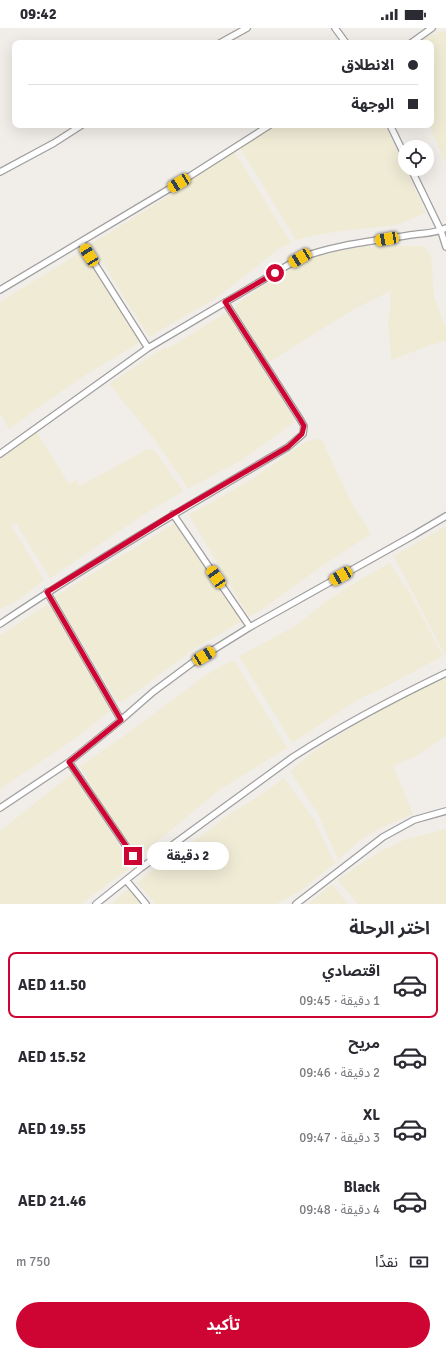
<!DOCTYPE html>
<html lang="ar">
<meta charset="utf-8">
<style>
:root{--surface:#fff;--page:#f2f2f3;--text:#2b2b33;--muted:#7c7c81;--line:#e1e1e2;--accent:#ce0532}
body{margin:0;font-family:Signika,"Noto Sans Arabic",sans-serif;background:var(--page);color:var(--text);direction:rtl;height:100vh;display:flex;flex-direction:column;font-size:15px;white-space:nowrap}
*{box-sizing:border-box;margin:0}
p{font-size:13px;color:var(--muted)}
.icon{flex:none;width:22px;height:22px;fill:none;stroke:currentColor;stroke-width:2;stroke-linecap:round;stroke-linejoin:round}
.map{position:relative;height:876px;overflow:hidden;direction:ltr}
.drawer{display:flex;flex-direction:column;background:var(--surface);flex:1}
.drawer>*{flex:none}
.top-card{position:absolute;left:12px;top:12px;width:422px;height:88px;border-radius:8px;box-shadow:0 4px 16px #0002;direction:rtl;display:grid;align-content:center;height:88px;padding:0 16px;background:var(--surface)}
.controls{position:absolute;left:398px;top:112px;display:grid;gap:8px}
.controls a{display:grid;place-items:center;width:36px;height:36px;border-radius:50%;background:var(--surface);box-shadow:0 4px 16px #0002;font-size:20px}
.end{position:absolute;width:18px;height:18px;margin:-9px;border:5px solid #ce0532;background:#fff;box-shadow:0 0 0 2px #fff}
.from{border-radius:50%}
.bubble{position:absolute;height:28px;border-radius:14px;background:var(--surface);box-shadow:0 4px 16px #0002;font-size:13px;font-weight:700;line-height:28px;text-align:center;direction:rtl}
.car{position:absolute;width:12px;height:24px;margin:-12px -6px;border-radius:5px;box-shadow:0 0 3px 1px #0007;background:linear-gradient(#f5c518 24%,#345 0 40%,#f5c518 0 76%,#345 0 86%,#f5c518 0)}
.top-card b{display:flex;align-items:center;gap:14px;height:38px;font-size:15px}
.top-card b+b{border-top:1px solid var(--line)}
.top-card i{width:10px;height:10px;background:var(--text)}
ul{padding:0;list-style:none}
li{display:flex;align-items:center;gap:12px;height:66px;margin:0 8px 6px;padding:0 8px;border:2px solid transparent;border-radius:8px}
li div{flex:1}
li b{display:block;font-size:15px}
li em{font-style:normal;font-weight:700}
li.active{border-color:var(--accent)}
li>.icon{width:36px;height:36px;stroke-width:1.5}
h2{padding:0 16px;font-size:18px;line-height:48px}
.pay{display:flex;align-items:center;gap:10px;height:44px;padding:0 16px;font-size:15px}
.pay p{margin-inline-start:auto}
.button{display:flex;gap:8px;margin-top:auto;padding:8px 16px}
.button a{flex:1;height:46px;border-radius:24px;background:var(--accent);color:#fff;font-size:16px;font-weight:700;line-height:46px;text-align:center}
.status{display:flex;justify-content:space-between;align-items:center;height:28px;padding:0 20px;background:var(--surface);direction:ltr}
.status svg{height:11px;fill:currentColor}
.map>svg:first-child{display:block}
.farmland{fill:#efebd5}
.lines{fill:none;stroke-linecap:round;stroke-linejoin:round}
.minor-casing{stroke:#9f9f9f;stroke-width:8}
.minor{stroke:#fff;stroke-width:5.5}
.route{stroke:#ce0532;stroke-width:5}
</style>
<div class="status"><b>09:42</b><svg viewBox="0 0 49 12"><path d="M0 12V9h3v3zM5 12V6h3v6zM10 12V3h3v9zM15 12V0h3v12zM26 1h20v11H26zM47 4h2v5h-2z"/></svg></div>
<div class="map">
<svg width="446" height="876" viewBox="0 0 446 876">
<rect width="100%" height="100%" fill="#f1ede9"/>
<path class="farmland" d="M446 3V135L429 97H431V15H416L432 6 437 7 436 4Z
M275 97H385L426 185 397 197 341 203 316 207 296 212 240 120Z
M234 123 291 215 280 220 219 268 149 309 91 216 164 171 226 126Z
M385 218H424L431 227 434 269 446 300V313L430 317 391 332 388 292 391 277 390 263 354 281 269 334 235 281 236 277 280 245 296 236 316 228 359 219Z
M83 223 138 312 137 316 84 348 50 371 34 383 9 401 0 385V274Z
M229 283 264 338 294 391 293 395 242 432 195 457 188 460 154 411 109 356 165 319 167 321Z
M36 403 69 456 76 452 80 458 148 421 154 422 183 463 143 487 50 550 16 495 11 497 44 552 18 572 0 581V431Z
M316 411 322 412 350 472 371 506 319 540 260 583 249 589 189 487 254 450 305 414Z
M183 493 214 541 242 593 194 621 122 674 117 673 54 569 177 494Z
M446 498V626L445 627 394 528Z
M390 535 404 558 407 560 443 628 377 663 362 669 292 715 239 628 286 603 298 596 328 572 368 547Z
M47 577 51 578 114 680 73 712 0 761V607Z
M231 633 235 634 287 720 219 762 142 826 131 820 105 782 80 738 124 708 206 647Z
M446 647V708L418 727 393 738 413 786 376 802 359 813 338 831 317 784 290 743 313 724 366 690 373 689 376 685Z
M74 744 127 830 129 837 127 842 81 876H0V803Z
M284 750 313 790 335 835 300 863 276 876H155L138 855 141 851 208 803 230 786 262 766Z
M446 801V876H358L338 852 359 837 381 823 406 811Z
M332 856 348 876H308L324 863Z
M130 861 146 876H111L123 865Z"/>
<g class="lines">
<defs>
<path id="minor" d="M335 0 346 15
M220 15 247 0
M411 15 432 0
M390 97 405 128
M411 141 441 203 446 219
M0 144 54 115 82 97
M81 214 148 320
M0 262 179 155 270 97
M0 426 148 320 300 230C334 217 373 213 410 207 422 205 435 206 446 200
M173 486 250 599
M47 564 121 692
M0 596C94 533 191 476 288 419L303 406 304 398 300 391 225 274
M69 734 141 840
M0 780 69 734 121 692 153 664 192 635 250 599 414 507 446 488
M126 852 146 876
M96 876 141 840 293 729C341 698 394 670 446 645
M296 876 383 809 414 792 446 783"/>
</defs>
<use href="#minor" class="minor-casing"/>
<use href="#minor" class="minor"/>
</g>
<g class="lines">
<path class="route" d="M133 828 69 734 121 692 47 564 173 486 288 419 302 406 304 398 300 391 225 274 275 245"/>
</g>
</svg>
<div class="controls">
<a><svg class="icon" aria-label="locate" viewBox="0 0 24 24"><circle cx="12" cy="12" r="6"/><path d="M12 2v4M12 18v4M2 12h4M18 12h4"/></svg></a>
</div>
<i class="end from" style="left:275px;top:245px"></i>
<i class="end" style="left:133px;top:828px"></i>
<div class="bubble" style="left:147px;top:814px;width:82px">2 دقيقة</div>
<i class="car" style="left:179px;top:155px;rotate:239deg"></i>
<i class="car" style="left:387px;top:211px;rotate:260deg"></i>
<i class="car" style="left:89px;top:227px;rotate:328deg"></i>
<i class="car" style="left:300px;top:230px;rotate:239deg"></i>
<i class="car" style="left:341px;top:548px;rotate:240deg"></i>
<i class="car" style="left:216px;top:549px;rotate:326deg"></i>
<i class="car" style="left:204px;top:628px;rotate:59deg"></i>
<div class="top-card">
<b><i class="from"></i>الانطلاق</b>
<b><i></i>الوجهة</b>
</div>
</div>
<section class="drawer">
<h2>اختر الرحلة</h2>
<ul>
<li class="active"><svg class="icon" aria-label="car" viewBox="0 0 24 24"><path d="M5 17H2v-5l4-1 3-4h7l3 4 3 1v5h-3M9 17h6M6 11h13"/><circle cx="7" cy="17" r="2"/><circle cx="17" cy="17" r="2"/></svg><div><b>اقتصادي</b><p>1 دقيقة · 09:45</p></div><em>AED 11.50</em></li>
<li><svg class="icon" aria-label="car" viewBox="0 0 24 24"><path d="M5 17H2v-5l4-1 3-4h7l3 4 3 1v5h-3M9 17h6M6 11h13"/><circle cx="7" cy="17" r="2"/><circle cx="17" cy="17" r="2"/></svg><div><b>مريح</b><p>2 دقيقة · 09:46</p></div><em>AED 15.52</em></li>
<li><svg class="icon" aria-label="car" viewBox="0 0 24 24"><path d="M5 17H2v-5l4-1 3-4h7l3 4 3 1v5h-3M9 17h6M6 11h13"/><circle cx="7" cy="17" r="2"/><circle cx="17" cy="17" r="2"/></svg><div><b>XL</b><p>3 دقيقة · 09:47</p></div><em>AED 19.55</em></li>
<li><svg class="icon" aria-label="car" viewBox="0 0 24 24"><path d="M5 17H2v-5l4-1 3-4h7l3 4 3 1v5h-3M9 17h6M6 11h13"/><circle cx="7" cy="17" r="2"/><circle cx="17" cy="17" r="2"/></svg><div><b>Black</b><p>4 دقيقة · 09:48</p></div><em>AED 21.46</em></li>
</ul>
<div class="pay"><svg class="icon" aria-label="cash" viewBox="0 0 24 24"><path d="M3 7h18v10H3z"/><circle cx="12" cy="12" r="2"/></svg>نقدًا<p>750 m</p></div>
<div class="button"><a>تأكيد</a></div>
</section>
